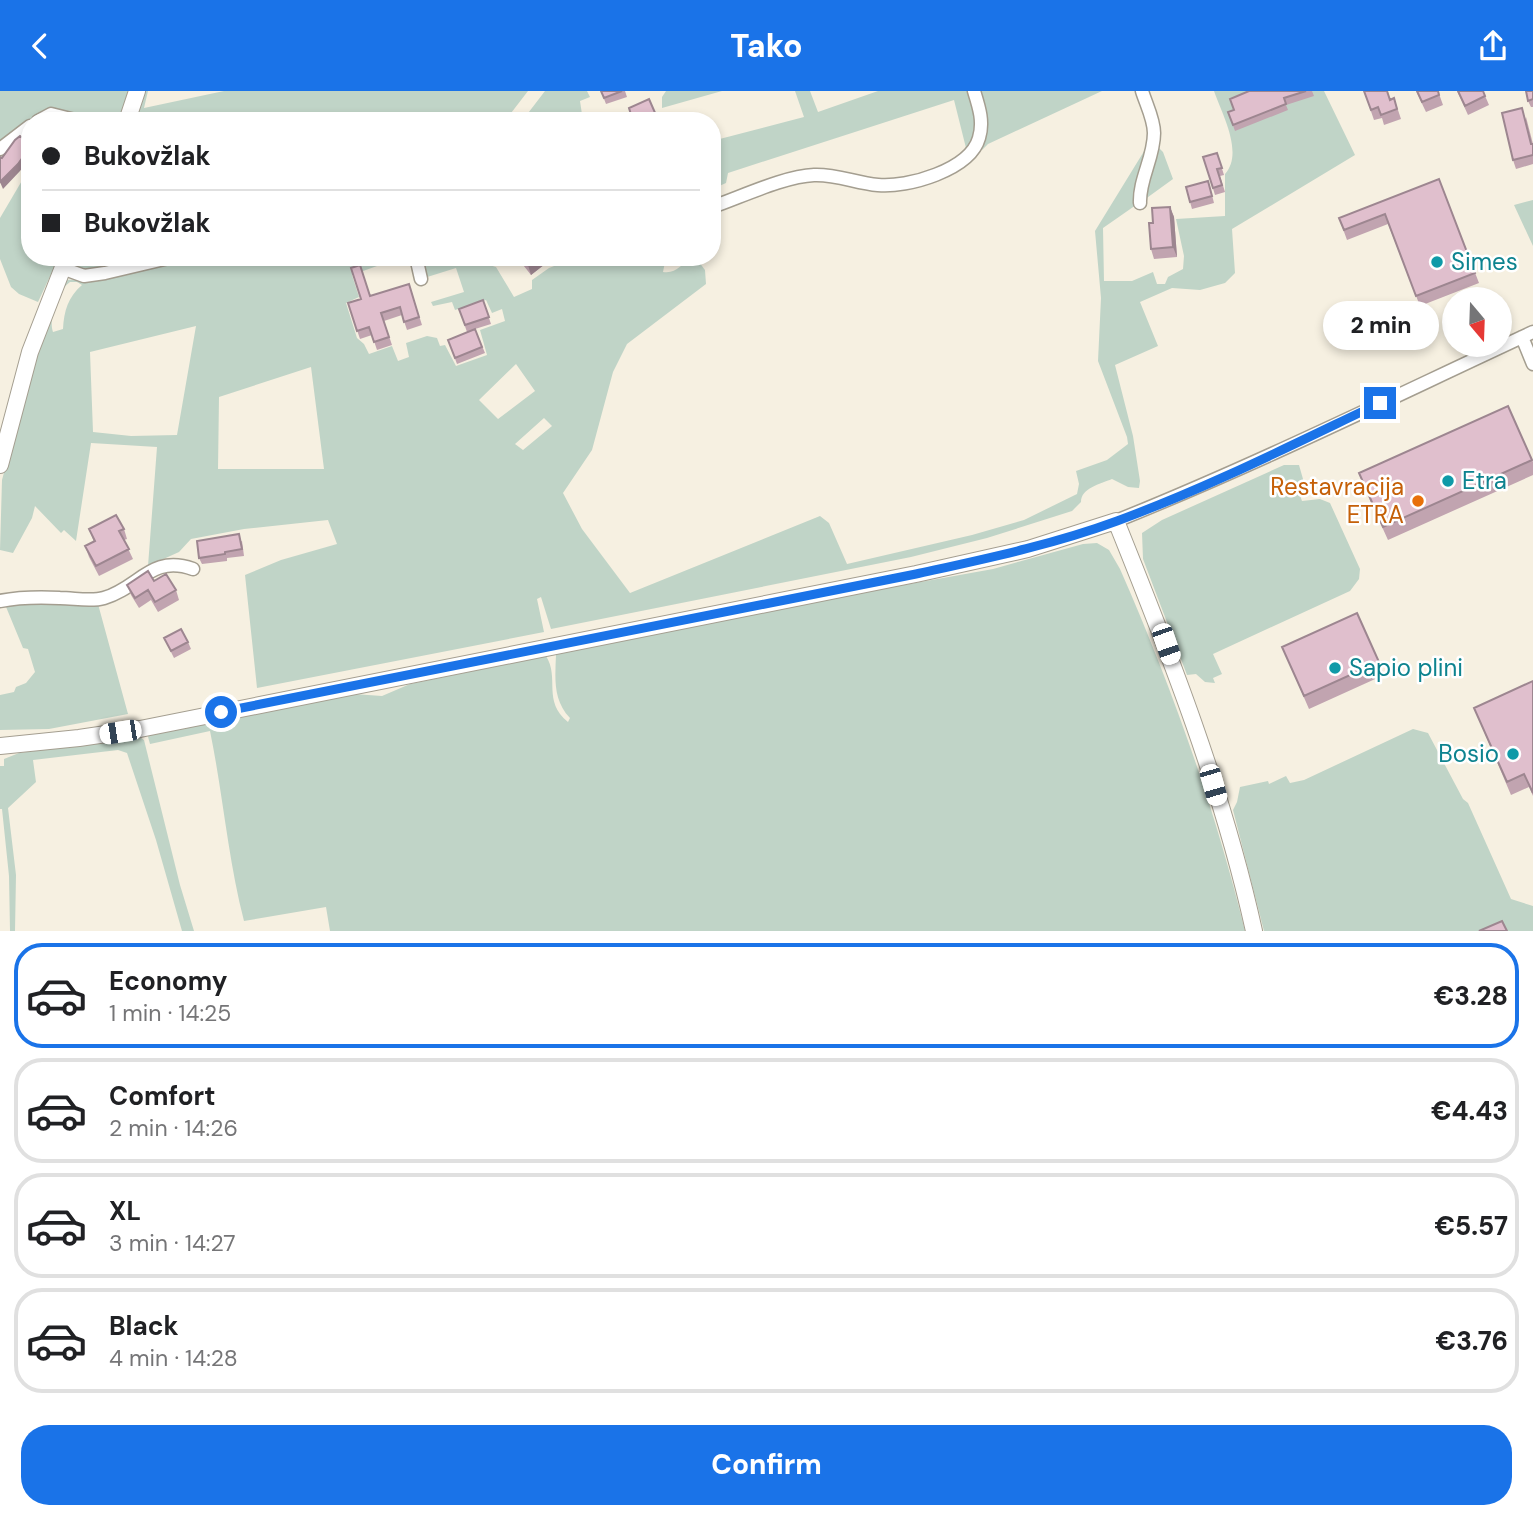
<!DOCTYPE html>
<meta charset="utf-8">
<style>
:root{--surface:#fff;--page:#f6f6f6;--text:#202124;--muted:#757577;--line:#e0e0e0;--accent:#1a73e8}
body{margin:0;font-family:"DM Sans",sans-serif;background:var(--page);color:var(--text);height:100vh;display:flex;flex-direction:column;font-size:26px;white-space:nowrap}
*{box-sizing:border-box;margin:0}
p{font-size:23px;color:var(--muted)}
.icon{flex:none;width:38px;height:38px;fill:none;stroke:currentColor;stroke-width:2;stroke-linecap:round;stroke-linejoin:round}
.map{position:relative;height:840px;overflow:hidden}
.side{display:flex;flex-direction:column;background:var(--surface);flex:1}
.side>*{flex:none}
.guide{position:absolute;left:21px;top:21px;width:700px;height:154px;border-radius:28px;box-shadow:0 4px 10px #0003;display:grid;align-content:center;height:154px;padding:0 21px;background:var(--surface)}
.needle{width:46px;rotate:161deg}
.fabs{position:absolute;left:1442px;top:196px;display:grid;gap:14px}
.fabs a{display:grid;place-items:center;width:70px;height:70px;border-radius:50%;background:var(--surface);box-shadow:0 4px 10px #0003;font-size:35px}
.end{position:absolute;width:32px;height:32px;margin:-16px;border:9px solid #1a73e8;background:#fff;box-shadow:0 0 0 4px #fff}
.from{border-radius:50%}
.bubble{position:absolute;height:49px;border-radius:24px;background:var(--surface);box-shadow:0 4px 10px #0003;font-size:23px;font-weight:800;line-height:49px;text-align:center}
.car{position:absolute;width:21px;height:42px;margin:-21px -10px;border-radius:9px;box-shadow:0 0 5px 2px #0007;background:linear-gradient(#fff 24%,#345 0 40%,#fff 0 76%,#345 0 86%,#fff 0)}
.guide b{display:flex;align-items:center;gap:24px;height:66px;font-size:26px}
.guide b+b{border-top:2px solid var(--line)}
.guide i{width:18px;height:18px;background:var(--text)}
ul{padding:12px 0 0;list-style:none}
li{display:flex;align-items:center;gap:21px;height:105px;margin:0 14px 10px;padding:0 7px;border:4px solid var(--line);border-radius:28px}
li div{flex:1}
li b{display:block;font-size:26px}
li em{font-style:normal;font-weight:800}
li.active{border-color:var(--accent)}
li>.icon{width:63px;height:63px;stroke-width:1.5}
.primary-button{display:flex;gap:14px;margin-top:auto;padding:14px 21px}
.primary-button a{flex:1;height:80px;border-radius:28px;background:var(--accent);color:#fff;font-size:28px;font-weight:800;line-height:80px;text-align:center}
header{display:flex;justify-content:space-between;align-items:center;height:91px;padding:0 21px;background:var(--accent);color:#fff;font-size:32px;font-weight:800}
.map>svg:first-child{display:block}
.green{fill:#c0d4c7;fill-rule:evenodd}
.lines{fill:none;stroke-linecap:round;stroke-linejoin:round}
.minor-casing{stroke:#a49e90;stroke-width:15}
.major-casing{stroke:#a49e90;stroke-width:18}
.minor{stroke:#fff;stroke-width:12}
.major{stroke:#fff;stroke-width:16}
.wall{fill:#c1a4b0}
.shaded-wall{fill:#9d8690}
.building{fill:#e0bfcd;stroke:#9d8690;stroke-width:2}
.route{stroke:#1a73e8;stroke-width:9}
.culture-dot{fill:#0f9aa8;stroke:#fff;stroke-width:2.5}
.food-dot{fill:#e8710a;stroke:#fff;stroke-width:2.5}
.labels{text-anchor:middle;stroke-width:5;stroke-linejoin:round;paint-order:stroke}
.culture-label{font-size:24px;fill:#0d838f;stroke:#fff;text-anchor:start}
.food-label{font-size:24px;fill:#c56008;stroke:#fff;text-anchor:end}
</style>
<header><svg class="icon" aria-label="back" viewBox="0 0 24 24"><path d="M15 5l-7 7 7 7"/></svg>Tako<svg class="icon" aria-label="share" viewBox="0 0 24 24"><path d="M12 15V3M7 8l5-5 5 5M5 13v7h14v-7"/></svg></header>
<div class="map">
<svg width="1533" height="840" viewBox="0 0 1533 840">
<rect width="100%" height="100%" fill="#f6f0e1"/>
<path class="green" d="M0 0H128L119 30H89L61 20 35 25 0 53Z
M144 0H148L144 17 224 0H528L505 30H135Z
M545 0H587L590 6 580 10 583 30H522Z
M666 0H722L662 17V6Z
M795 0H810L818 21 878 0H972L979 28 967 61 954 9 728 82 726 92 717 96 712 89V50L804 26Z
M977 0H1102L988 53 982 59 979 55Z
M1214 0H1324L1355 64 1232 138 1235 182 1225 192 1200 199 1172 197 1140 211 1158 255 1115 274 1133 345 1140 390 1139 397 1128 396 1112 388C1100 393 1081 397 1081 411L1072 420 987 447 911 466 551 538 541 506 537 508 544 541 257 597 245 484 281 469 337 453 328 429 244 438 191 448 179 461 148 475 157 356 91 352 76 450 64 439 61 442 35 415 32 427 13 462 0 459 2 389 39 251 63 189 85 188 182 166H402L352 184 359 206 346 212 357 247 364 253 369 263 392 255 398 270 409 266 406 252 427 245 437 247 440 255 445 254 456 275 487 264 480 239 505 230 502 218 492 222 486 209 455 219 452 211 433 215 431 211 464 201 456 177 424 187 419 166H478L486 173 496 176 514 206 532 198V189L549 177 577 166H666L663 181C677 183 681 173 692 166L696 167 705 179 706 193 627 253 613 281 592 359 563 402 582 438 630 502 820 425 829 432 847 473 972 444 1024 429 1077 403 1079 393 1076 380 1107 369 1128 353 1127 346 1098 270 1101 207 1095 140 1146 57 1148 46V66L1134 101 1136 114 1103 137 1104 190H1132L1153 181 1157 193H1165L1168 186 1183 178 1184 165 1176 128 1225 125V83C1244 62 1222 23 1214 0ZM70 191H77L82 194C68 206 64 220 63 238L53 241C48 227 58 199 70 191ZM196 235 177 344 131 345 93 341 90 261ZM516 273 535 300 498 328 479 309ZM311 276 324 378H218L219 306ZM544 327 552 335 523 359 515 353Z
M1158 56 1163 61 1173 88 1144 109Z
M30 76V166H59L38 211 19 203 11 196 0 168V127Z
M1533 109V155L1514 114Z
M76 166H162L105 180 74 178 72 172Z
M1284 374H1299L1305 395 1298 399 1302 410 1320 408 1330 412 1360 478 1359 488 1350 500 1213 563 1222 583 1213 587 1215 592 1205 591 1196 583 1187 584 1143 468 1142 442 1162 429Z
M1097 452 1109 459 1120 478C1171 594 1215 717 1245 840H330L326 816 244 830C228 768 223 703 210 640L150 653 148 646 149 644 354 603 382 605 410 593 546 565C560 587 542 610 568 631L570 627C553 609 555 588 556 564L559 562 787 515 993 478 1083 453Z
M4 511 98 513 128 623 49 638 0 639V604L14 601 16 596 26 592 35 581 28 558 23 557Z
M1413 638 1428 642 1463 708 1468 712 1511 808 1533 815V840H1264L1233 719 1237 711 1240 696 1268 690 1269 693 1286 685 1290 692 1304 689Z
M140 646 144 649 180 794 194 840H182L156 749 127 662 118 659 33 669 36 691 8 717 16 784 15 840H10L9 785 2 718H0V675H4V668L19 662Z"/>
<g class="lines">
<defs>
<path id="minor" d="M38 30 51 23 79 30
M0 58 30 35
M1140 112C1139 88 1154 67 1154 42 1154 28 1146 13 1142 0
M712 116C741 106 785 85 814 84 836 83 856 92 878 94 907 97 970 79 979 47 984 31 979 16 974 0
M416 166 421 188
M62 177 84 185 105 182 173 166
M1522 246 1533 273
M1116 430C1258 373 1395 305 1533 241
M0 510C20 506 40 506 60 507 74 507 91 511 104 507 139 497 151 463 193 478"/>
<path id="major" d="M127 30 137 0
M0 374 30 261 67 166
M0 655 79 647 140 638 916 483 1028 458 1116 430C1170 564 1223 699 1254 840"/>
</defs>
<use href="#minor" class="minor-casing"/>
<use href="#major" class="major-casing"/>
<use href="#minor" class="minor"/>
<use href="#major" class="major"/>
</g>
<path class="wall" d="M601 0H625L627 6 606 13Z
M1249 0H1312L1314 5 1286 14 1288 19 1235 40 1228 21 1234 19Z
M1364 0 1390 9 1394 7 1401 28 1384 34 1382 27 1374 29Z
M1416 0H1438L1443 14 1426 21Z
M1457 0H1483L1489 14 1468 24Z
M1533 0V16H1531L1528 10Z
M649 8 658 30H633Z
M1526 26 1533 53V73L1516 78 1513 69Z
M1217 62 1224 84 1220 85 1225 101 1215 104 1203 66Z
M1439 88 1479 192 1420 215 1388 133 1347 149 1339 127Z
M1210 96 1214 112 1192 118 1190 111Z
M1170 116 1174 126 1177 166 1154 168 1151 158 1153 132Z
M712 128H713L718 143 712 145Z
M519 166H554L531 184 520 170Z
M409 193 422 234 407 239 402 224 384 230 392 254 377 259 372 244 360 248 348 212Z
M483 209 491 233 475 238 485 262 457 273 448 249 467 241 459 218Z
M1508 315 1533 371V384L1388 449 1364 396 1359 382Z
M89 438H124L127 448 124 449 133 468 99 485 89 466 85 455 94 451Z
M242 450 244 465 227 467V470L202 473 199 467Z
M154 490 176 499 179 509 158 521 151 509 139 517 131 504 127 494Z
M164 547 188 551 191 558 174 567Z
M1282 556 1379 571 1384 584 1309 618Z
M1533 590V705L1529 696 1511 704 1474 617Z"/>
<path class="shaded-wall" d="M30 56V67L20 80 3 98 0 91Z
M1170 116 1174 126 1177 166 1173 156Z
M537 166H554L531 184 528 174Z"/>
<path class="building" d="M601 0H622L604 7Z
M1249 0H1306L1284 7 1286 13 1233 34 1228 21 1234 19 1230 8Z
M1364 0H1387L1390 9 1394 7 1397 18 1381 24 1378 16 1371 19Z
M1417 0H1438L1439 4 1422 11Z
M1458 0H1483L1485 5 1465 15Z
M1526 0H1533V8L1528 10Z
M649 8 656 24 642 30H633L629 17Z
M1522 17 1531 53H1533V64L1513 69 1502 22Z
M30 40V56L18 73 0 91V66L2 67 15 49 20 45 24 48Z
M1217 62 1222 77 1217 78 1222 94 1213 97 1203 66Z
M1439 88 1475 182 1416 205 1385 123 1344 139 1339 127Z
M1208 90 1212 105 1190 111 1186 96Z
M1170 116 1173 156 1151 158 1149 132H1153L1152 117Z
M712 128H713L716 137 712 138Z
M522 166H537L528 174Z
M360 174 370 205 409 193 419 226 404 231 400 216 381 222 389 246 374 251 369 236 357 240 348 212 361 208 351 177Z
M483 209 489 226 465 234 459 218Z
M475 238 482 256 455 267 448 249Z
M1508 315 1532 369 1383 436 1359 382Z
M116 424 124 438 119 440 129 458 96 475 85 455 95 450 89 438Z
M239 443 242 458 225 461V463L199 467 197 450Z
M148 480 154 490 166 483 176 499 155 511 148 499 135 507 127 494Z
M1357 522 1379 571 1304 605 1282 556Z
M181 538 188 551 171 560 164 547Z
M1533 590V702L1524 683 1507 691 1474 617Z
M1502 830 1507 840H1479Z"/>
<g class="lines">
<path class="route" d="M221 621 916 483C984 468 1052 454 1117 430 1207 397 1294 353 1380 312"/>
</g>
<g class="culture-dot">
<circle cx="1437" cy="171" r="7"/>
<circle cx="1448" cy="390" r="7"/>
<circle cx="1335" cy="577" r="7"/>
<circle cx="1513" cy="663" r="7"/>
</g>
<circle class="food-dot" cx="1418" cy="410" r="7"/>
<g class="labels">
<g class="culture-label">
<text x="1451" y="179">Simes</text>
<text x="1462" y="398">Etra</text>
<text x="1349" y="585">Sapio plini</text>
<text x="1499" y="671" text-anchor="end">Bosio</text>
</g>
<g class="food-label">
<text x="1404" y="404">Restavracija<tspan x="1404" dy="28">ETRA</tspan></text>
</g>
</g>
</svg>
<div class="fabs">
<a><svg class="needle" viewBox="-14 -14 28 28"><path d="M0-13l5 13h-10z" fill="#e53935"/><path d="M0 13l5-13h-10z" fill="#757577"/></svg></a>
</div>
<i class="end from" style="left:221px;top:621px"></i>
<i class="end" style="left:1380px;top:312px"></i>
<div class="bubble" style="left:1323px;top:210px;width:116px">2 min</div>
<i class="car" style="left:1166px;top:553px;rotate:161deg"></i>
<i class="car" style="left:120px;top:641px;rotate:261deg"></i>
<i class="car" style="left:1213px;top:694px;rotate:164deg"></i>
<div class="guide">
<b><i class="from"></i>Bukovžlak</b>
<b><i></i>Bukovžlak</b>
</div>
</div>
<section class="side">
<ul>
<li class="active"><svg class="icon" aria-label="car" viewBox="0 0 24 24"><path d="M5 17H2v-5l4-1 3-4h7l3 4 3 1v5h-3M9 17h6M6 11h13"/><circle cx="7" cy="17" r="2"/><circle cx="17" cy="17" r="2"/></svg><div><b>Economy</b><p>1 min · 14:25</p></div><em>€3.28</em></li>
<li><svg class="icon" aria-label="car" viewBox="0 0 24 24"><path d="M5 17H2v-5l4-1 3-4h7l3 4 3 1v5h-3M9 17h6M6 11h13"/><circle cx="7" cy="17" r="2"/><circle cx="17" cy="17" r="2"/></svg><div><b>Comfort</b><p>2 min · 14:26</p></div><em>€4.43</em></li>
<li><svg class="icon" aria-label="car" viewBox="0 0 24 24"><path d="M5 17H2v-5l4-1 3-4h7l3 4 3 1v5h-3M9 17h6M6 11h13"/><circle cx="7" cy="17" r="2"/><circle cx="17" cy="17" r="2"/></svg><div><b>XL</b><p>3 min · 14:27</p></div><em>€5.57</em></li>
<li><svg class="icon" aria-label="car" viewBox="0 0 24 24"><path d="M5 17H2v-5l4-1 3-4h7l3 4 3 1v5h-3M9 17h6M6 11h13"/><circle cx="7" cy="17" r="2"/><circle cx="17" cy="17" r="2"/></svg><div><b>Black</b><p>4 min · 14:28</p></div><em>€3.76</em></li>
</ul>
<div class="primary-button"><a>Confirm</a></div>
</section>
